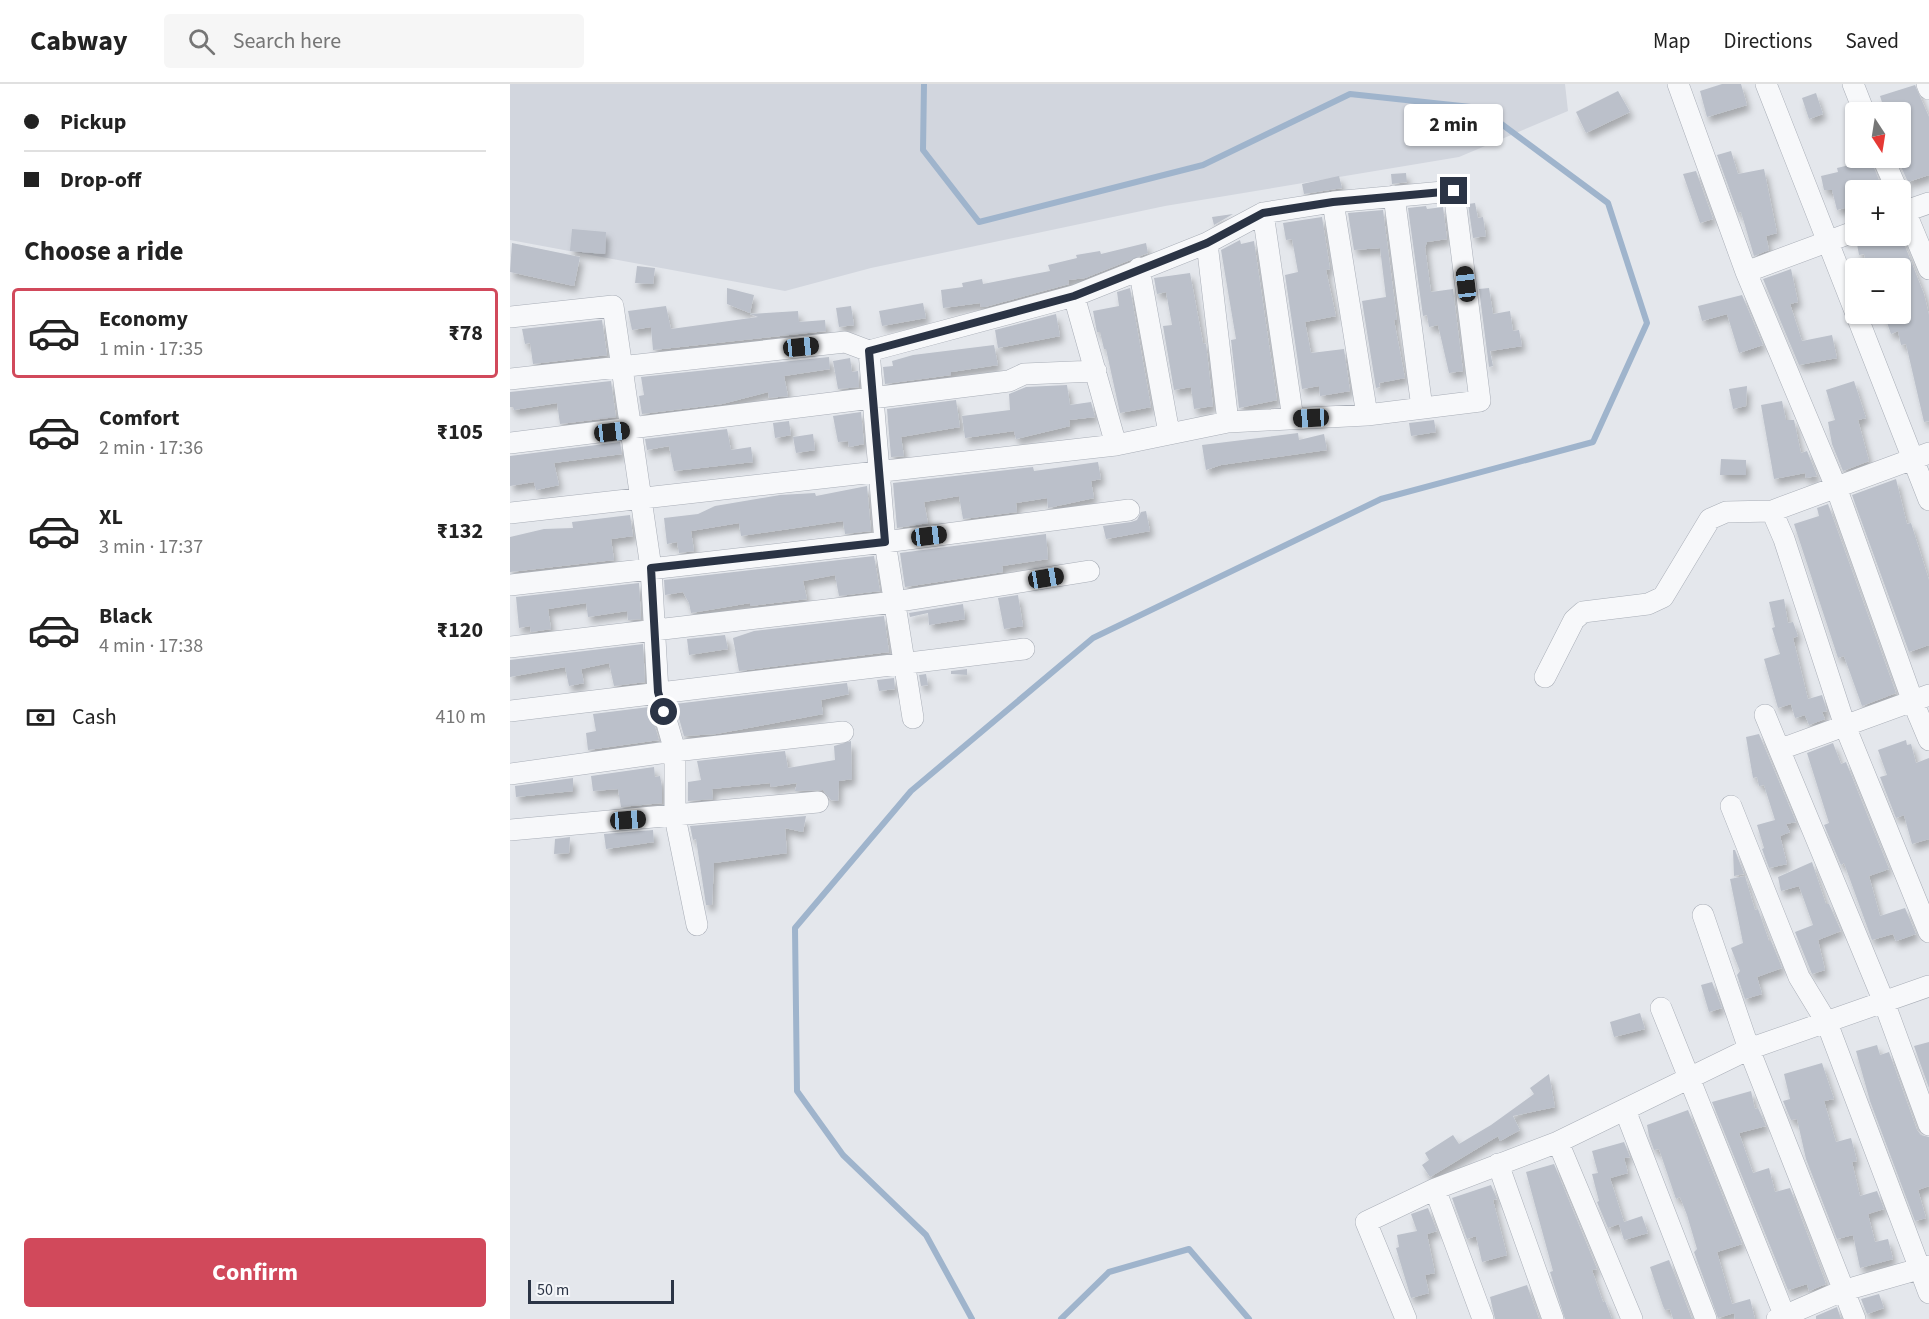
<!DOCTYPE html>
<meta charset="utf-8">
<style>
:root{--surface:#fff;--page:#f6f6f6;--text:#222;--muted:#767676;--line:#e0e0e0;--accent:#d1495b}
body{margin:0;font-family:"Source Sans 3",sans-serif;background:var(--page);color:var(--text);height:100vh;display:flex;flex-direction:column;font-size:22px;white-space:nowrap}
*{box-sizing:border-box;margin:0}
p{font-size:20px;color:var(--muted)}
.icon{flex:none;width:33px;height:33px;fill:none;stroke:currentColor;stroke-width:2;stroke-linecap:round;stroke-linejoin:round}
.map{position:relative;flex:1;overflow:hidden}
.drawer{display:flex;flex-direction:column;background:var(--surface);width:510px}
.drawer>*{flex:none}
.banner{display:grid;align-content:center;height:132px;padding:0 24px;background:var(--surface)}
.needle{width:39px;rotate:168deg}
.tools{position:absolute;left:1335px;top:18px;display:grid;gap:12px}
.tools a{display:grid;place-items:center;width:66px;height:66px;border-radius:6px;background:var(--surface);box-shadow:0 2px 4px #0004;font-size:30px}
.scale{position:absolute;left:18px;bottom:15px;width:146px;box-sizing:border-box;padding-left:6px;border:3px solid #2b3445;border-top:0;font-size:16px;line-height:21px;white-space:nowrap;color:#2b3445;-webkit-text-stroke:4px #f4f6f9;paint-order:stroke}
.end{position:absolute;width:27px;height:27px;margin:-14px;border:8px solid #2b3445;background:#fff;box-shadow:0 0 0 3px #fff}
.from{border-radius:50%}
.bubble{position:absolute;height:42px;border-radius:6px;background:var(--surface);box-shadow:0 2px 4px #0004;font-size:20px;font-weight:700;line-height:42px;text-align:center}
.car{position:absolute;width:18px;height:36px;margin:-18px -9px;border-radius:8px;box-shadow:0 0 4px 2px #0007;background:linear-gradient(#222 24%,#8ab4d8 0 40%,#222 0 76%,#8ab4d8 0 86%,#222 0)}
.banner b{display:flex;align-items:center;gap:21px;height:57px;font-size:22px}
.banner b+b{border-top:2px solid var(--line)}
.banner i{width:15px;height:15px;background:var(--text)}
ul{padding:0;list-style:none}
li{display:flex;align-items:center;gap:18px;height:90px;margin:0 12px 9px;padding:0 12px;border:3px solid transparent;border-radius:6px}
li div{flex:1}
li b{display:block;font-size:22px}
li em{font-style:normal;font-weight:700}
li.selected{border-color:var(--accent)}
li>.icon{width:54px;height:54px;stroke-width:1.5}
h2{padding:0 24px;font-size:27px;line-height:72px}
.pay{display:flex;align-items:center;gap:15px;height:66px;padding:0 24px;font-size:22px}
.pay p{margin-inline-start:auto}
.cta{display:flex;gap:12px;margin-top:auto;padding:12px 24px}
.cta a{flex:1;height:69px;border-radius:6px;background:var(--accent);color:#fff;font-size:24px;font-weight:700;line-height:69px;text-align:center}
header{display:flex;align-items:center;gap:36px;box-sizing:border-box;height:84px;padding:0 30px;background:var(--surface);border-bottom:2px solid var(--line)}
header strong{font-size:28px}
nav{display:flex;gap:33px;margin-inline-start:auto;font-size:21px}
.search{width:420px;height:54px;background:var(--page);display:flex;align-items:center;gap:15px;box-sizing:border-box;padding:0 21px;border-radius:6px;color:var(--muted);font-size:22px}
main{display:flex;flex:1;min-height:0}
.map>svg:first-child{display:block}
.built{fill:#d2d6de}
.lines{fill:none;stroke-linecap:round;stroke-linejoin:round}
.stream{stroke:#9fb4cc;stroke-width:6}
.building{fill:#bbc0ca;filter:url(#shadow)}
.minor-casing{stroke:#a9aeb7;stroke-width:22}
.minor{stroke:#f7f8fa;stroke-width:21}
.route{stroke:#2b3445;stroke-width:8}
</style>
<header>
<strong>Cabway</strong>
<div class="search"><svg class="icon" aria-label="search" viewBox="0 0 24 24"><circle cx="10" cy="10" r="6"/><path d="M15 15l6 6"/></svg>Search here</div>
<nav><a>Map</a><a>Directions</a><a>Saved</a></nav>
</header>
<main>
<section class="drawer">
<div class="banner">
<b><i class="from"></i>Pickup</b>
<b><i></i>Drop-off</b>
</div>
<h2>Choose a ride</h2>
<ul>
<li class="selected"><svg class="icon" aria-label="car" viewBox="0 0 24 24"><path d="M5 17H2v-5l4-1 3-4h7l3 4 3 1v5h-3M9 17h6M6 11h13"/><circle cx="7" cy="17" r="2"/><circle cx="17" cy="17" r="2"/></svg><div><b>Economy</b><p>1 min · 17:35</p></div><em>₹78</em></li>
<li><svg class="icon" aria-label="car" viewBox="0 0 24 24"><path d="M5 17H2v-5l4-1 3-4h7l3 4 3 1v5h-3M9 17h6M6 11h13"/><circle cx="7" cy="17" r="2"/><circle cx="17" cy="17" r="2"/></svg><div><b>Comfort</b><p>2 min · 17:36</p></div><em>₹105</em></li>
<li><svg class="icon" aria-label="car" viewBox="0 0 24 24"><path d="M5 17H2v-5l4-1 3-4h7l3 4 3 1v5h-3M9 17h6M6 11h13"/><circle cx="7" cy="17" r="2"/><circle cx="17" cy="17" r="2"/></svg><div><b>XL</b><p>3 min · 17:37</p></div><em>₹132</em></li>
<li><svg class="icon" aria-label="car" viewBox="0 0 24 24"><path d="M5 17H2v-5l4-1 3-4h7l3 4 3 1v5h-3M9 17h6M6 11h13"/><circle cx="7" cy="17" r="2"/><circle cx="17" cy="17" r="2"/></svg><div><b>Black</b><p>4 min · 17:38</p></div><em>₹120</em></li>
</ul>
<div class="pay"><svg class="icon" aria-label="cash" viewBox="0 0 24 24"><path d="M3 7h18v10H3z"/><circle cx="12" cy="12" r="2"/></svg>Cash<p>410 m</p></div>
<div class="cta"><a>Confirm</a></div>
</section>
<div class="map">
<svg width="1419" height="1235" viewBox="0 0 1419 1235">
<defs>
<filter id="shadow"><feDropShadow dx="3.5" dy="6" stdDeviation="3" flood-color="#0004"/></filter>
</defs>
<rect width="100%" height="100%" fill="#e4e7ec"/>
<path class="built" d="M0 0H1055L1058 27 949 73 655 122 361 184 275 207 0 156Z"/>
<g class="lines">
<path class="stream" d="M414 0 413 66 469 138 693 81 840 10 970 24 1098 119 1137 239 1083 358 871 415 583 554 401 707 285 844 287 1007 333 1071 416 1151 462 1235
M551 1235 599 1188 679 1165 739 1235"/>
</g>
<path class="building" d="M1212 0H1231L1237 21 1197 33 1190 7Z
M1405 1 1419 33V91L1398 98 1387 74H1390V28H1375L1370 12Z
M1108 7 1120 28 1076 49 1066 28Z
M1306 9 1313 30 1299 35 1292 14Z
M1221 67 1228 90 1254 85 1267 149 1256 152 1259 166 1244 172 1231 128 1228 129 1207 71Z
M1361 76 1372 104 1346 106V121L1327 126 1322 106H1314L1311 92 1328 88 1327 84Z
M1186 87 1203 135 1190 139 1173 90Z
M896 89 897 98 882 100 881 90Z
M829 92 832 104 794 110 792 100Z
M965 119 968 134 973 133 976 152 963 154 958 120Z
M916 122 917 125 933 123 937 155 917 158 915 163 921 208 943 205 953 287 939 289 928 241 919 243 917 231 913 232 898 124Z
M873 126 887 236H884L895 294 869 299 870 303 866 304 852 217 876 213 870 164 844 166 838 129Z
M723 130 704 141 702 133Z
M812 133 820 185 816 186 826 232 795 238 801 269 834 265 840 307 810 312 809 302 792 305 775 191 788 188 782 155 776 156 773 139Z
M62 145 96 148 95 170 60 167Z
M1358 152H1391L1414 210 1419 231V337L1414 338 1396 260 1391 261 1388 247 1381 250 1374 230H1390V184H1358L1354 170 1349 171 1347 160Z
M730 156 731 160 744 157 767 316 729 324 721 256 726 255 711 166Z
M2 159 70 173 64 202 0 188Z
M636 159 638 169 575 194 558 196 559 200 475 223H471L470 219 433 224 431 206 453 203 452 199 472 195 473 200 540 187 538 181 567 174 566 171 590 167 591 170Z
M127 182 145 184 143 200 125 199Z
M1281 185 1288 218 1280 220 1292 257 1322 251 1327 274 1289 281 1253 195Z
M680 189 693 259 696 260 703 322 684 325 681 303 664 306 653 242 662 241 656 208 647 210 644 194Z
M217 204 244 211 240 229 217 220Z
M620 204 641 323 610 329 596 265H594L590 248H587L583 227 609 222 607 208Z
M979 204 983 230 1000 227 1003 247 1009 246 1012 262 980 267 983 282 979 283 969 205Z
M1232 211 1253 261 1229 269 1217 230 1192 237 1188 222Z
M413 219 416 234 372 242 369 227Z
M156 222 161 245 248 233 240 230 288 227 289 238 315 236 316 247 143 266 141 243 122 246 118 227Z
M341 222 344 241 329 243 326 224Z
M546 230 550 252 488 264 485 246Z
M92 236 97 271 23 280 20 259 15 260 12 245Z
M484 261 488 281 441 288V291L375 300 373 283 383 282 382 277 403 271Z
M319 273 320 285 274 292 278 312 259 314 258 308 212 320 132 330 129 312 134 311 131 293Z
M340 274 342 288 348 287 349 303 328 305 323 277Z
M101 297 106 333 50 340 47 319 4 326 3 323H0V308Z
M1344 297 1356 334 1348 336 1359 377 1333 387 1322 360 1318 338 1325 336 1316 306Z
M557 301 560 321 581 318 585 333 559 336 560 342 506 355 504 347 455 354 452 332 500 326 499 310 516 303Z
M1237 302 1236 322 1223 325 1219 305Z
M446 316 450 343 391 353 394 372 381 373 377 325Z
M1272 317 1276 336H1284L1291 369 1297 367 1307 392 1296 394 1295 389 1264 395 1251 321Z
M351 328 354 360 339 363 338 357 328 358 323 332Z
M924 336 926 348 901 352 899 339Z
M279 337 281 351 265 354 263 339Z
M217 345 221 366 241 363 243 378 164 387 159 362 137 366 135 355Z
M788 349 789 356 814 350 817 366 711 381 696 386 692 361Z
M303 350 305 366 286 369 283 353Z
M110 358 112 370 44 379 49 401 26 406 24 398 0 402V372Z
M1211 375 1236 376V391H1210Z
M588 378 591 395 581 397 584 414 538 424 537 414 506 419 507 428 453 435 449 412 414 418 418 439 387 444 383 399 523 383 524 387Z
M1386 395 1397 440 1401 439 1419 496V561L1399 568 1342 411Z
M357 402 361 447 335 450 333 437 231 452 229 439 181 447 184 467 169 469 167 458 157 460 154 434 188 430 205 422 270 411 305 409 306 412Z
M1318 420 1386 609 1352 622 1334 572 1328 574 1284 440 1309 432 1307 424Z
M636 427 640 447 596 455 593 442 621 438 627 436 631 428Z
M120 431 123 452 101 455 104 476 0 488V453L34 445 63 444 62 438Z
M536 450 538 475 492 482 493 488 395 503 390 469Z
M364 472 370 507 329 512 325 491 293 497 297 515 240 522V519L181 529 179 519 173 508 155 511 154 496Z
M129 499 131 535 118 536 117 527 78 533 76 519 38 525 41 545 21 548 20 542 9 544 6 513Z
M508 511 513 542 494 545 488 514Z
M1274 515 1278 539 1283 538 1288 552 1283 554 1298 615 1312 611 1317 627 1312 628 1315 635 1299 641 1295 631 1285 634 1281 620 1268 624 1254 575 1270 570 1262 544 1265 543 1259 518Z
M453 520 455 535 419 541 418 529 400 533 399 529Z
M374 532 379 568 229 587 223 554 244 547Z
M215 551 218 565 179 571 177 555Z
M133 560 135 598 104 602 99 579 71 585 74 599 59 602 55 583 0 593V576Z
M457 585V591L441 590V587Z
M416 590 418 601 411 602 409 591Z
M384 594 385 605 369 607 367 596Z
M337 599 339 610 311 616 313 630 206 650 174 652 165 620Z
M139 623 149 656 78 666 76 649 86 647 83 630Z
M1249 650 1286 738 1276 740 1280 748 1270 752 1277 780 1259 784 1252 765 1254 764 1247 741 1265 736 1254 701 1249 702 1247 693 1243 694 1236 653Z
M1396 656 1397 661 1401 660 1406 679 1419 674V755L1402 760 1394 731 1386 734 1370 693 1377 691 1368 666Z
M341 657 342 695 329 697 328 717 321 716 313 706 285 707 287 699 261 703 260 699 202 705 203 715 178 717V698L191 696 187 677 275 667 278 684 325 676 324 662Z
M1323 659 1331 680 1336 678 1379 785 1359 792 1370 832 1395 824 1406 850 1386 857 1383 850 1362 856 1334 779 1331 781 1314 741 1319 739 1297 669Z
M144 683 145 693 150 692 152 703V719L111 723 108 705 83 707 81 692Z
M63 694V707L6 713 5 702Z
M296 732 293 748 275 744 277 769 204 779 202 821H196L186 755 183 756 180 742Z
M143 746 144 758 96 765 94 750Z
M60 753 59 769 44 770 45 755Z
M1223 766H1225L1234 790 1224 792Z
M1302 778 1316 820H1319L1331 847 1308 856 1315 886 1302 890 1285 848 1303 841 1289 802 1271 807 1268 793Z
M1235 792 1245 826 1248 825 1259 857H1261L1272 884 1247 893 1252 910 1235 915 1227 891 1230 887 1221 864 1233 859 1220 795Z
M1202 898 1212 924 1199 928 1191 901Z
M1130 929 1135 945 1104 953 1100 938Z
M1419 958V1004L1404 962Z
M1367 961 1370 971 1379 968 1407 1046 1411 1051 1419 1053V1102L1408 1106 1416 1134 1405 1137 1360 1017 1346 967Z
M1312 979 1324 1015 1314 1017 1326 1058 1341 1054 1347 1077 1342 1078 1350 1112 1367 1107 1374 1125 1358 1130 1365 1158 1378 1155 1383 1175 1350 1184 1343 1151 1327 1155 1296 1075 1287 1035 1281 1036 1273 1017 1280 1015 1274 990Z
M1039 990 1045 1023 1003 1032 1010 1046 990 1057 988 1052 920 1093 912 1081 919 1076 915 1069 943 1051 949 1060 981 1041 1024 1010 1020 1004Z
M1241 1007 1245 1025 1248 1024 1256 1042 1229 1049 1243 1089 1259 1084 1265 1108 1280 1104 1316 1200 1299 1207 1297 1200 1278 1206 1202 1018Z
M1178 1026 1232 1160 1207 1168 1222 1220 1240 1215 1245 1235H1225L1224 1229 1208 1234 1184 1168 1187 1165 1177 1131 1170 1113 1166 1115 1149 1065 1144 1066 1139 1052 1137 1041Z
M1114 1058 1120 1073 1114 1074 1118 1089 1100 1094 1114 1138 1132 1132 1138 1149 1114 1156 1109 1140 1098 1144 1087 1118 1089 1117 1082 1090 1088 1089 1082 1067Z
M1044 1080 1087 1185 1082 1186 1093 1218 1095 1217 1102 1235H1055L1040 1188 1043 1187 1016 1088Z
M981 1101 987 1115 983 1116 997 1171 972 1178 966 1152 957 1155 942 1114Z
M918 1124 927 1147 917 1150 925 1189 915 1191 919 1209 901 1214 886 1164 889 1163 887 1151 907 1147 901 1130Z
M1159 1176 1182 1235H1163L1160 1225 1155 1226 1153 1222 1140 1183Z
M1017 1201 1029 1235H985L980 1213Z
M1369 1210 1374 1224 1357 1230 1351 1215Z
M1327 1223 1331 1235H1306V1232Z"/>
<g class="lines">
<defs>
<path id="minor" d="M1168 0 1236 188 1326 403 1403 618 1419 656
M1256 0 1419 416
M1343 0 1354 28
M1417 0 1419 5
M1373 74 1387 106
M884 112 912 324
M1390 115 1419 185
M823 118 857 331
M753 129 783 335
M1390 129 1419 119
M697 159 718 338
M629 184 659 349
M1236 188 1346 147
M564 212 606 361
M0 233 103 222 141 484 148 608 165 667V733L187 841
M359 267 375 458 403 634
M0 295 335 258 359 267 564 212 697 159 753 129 823 118 944 107 970 317 857 331 718 338 606 361 0 429
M0 359 499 297 514 290 586 287
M1419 369 1262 427 1274 455 1335 642 1419 848
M0 501 375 458 619 426
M0 563 384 518 579 487
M1035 593 1064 536 1073 528 1138 520 1153 513 1200 435 1216 428 1262 427
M0 627 514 565
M1255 631 1374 918 1419 1041
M1271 665 1419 611
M0 690 165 667 333 648
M1221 722 1289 893 1317 939 1419 1209
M0 746 308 718
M1193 831 1239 965 1345 1235
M1151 924 1275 1233
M1115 1026 1196 1235
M1048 1058 1122 1235
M988 1080 1043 1235
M925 1105 973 1235
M896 1235 856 1138 925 1105 1048 1058 1239 965 1419 902
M1267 1235 1332 1207 1419 1182"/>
</defs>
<use href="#minor" class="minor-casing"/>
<use href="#minor" class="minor"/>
</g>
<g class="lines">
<path class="route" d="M154 628 148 608 141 484 375 458 359 267 564 212 697 159 753 129 823 118 944 107"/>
</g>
</svg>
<div class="tools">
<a><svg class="needle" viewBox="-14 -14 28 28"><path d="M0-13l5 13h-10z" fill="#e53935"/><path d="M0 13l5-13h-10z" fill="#767676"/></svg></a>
<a>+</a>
<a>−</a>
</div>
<div class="scale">50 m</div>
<i class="end from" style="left:154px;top:628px"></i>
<i class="end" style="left:944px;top:107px"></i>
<div class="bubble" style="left:894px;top:20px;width:99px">2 min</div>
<i class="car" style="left:956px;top:200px;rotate:353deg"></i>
<i class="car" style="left:291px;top:263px;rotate:84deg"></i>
<i class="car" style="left:801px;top:334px;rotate:267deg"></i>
<i class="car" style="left:102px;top:348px;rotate:83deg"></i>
<i class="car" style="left:419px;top:452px;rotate:83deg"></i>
<i class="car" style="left:536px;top:494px;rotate:81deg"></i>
<i class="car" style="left:118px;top:736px;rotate:86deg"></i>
</div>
</main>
